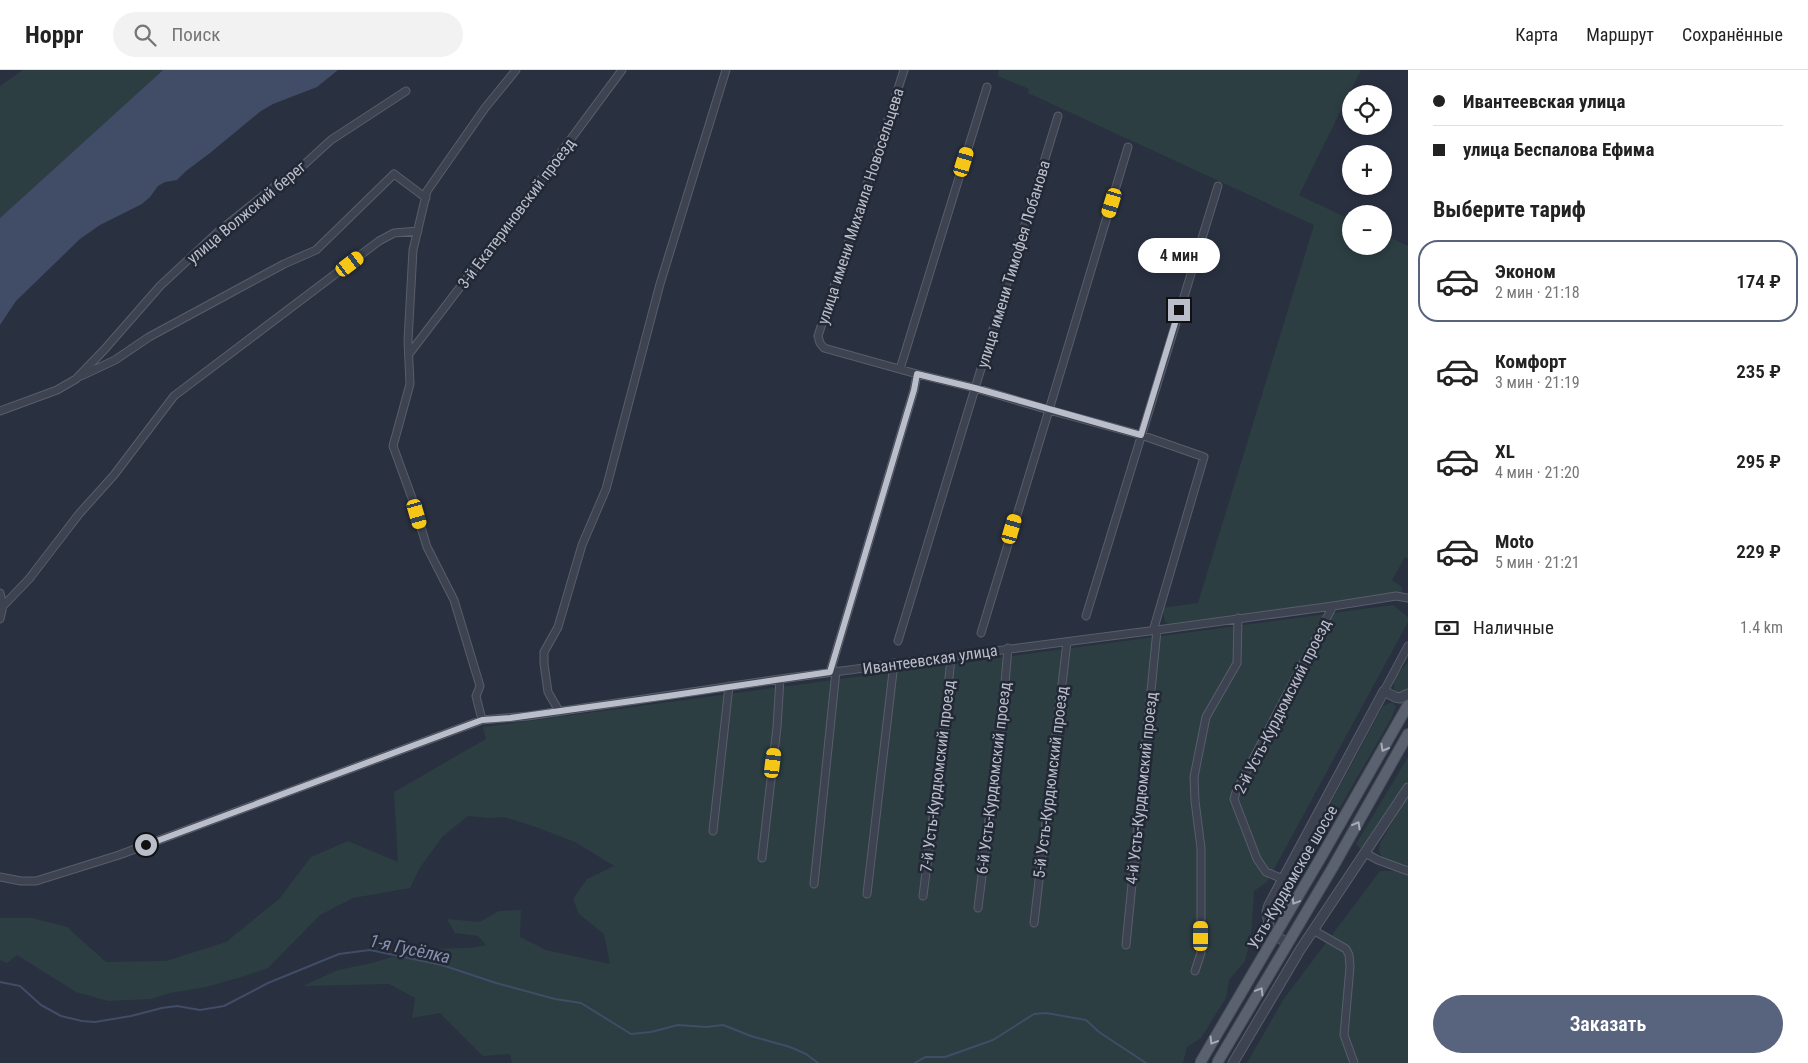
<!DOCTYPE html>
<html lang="ru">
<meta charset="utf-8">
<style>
:root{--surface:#fff;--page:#f2f2f2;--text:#222;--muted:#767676;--line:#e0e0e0;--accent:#58637e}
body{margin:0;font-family:"Roboto Condensed",sans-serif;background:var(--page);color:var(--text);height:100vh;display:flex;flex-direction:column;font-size:19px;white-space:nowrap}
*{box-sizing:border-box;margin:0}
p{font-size:16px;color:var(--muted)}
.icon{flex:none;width:28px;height:28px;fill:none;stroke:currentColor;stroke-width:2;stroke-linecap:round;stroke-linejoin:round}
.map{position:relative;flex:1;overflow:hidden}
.sheet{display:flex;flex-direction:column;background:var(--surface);width:400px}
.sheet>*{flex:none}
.top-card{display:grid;align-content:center;height:110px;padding:0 25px;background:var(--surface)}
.tools{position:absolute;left:1342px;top:15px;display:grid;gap:10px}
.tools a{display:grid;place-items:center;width:50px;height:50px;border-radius:50%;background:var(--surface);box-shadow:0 2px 8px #0003;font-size:25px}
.end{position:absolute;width:22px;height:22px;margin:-11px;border:6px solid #babeca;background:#111;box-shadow:0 0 0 2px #111}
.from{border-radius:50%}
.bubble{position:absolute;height:35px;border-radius:18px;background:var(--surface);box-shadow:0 2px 8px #0003;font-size:16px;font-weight:600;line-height:35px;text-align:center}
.car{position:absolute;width:15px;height:30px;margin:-15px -8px;border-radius:6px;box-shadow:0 0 4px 1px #0007;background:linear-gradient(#f5c518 24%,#345 0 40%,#f5c518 0 76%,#345 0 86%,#f5c518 0)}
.top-card b{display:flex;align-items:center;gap:18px;height:48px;font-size:19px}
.top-card b+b{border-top:1px solid var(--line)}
.top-card i{width:12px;height:12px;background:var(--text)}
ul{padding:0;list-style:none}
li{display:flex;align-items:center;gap:15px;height:82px;margin:0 10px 8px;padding:0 15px;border:2px solid transparent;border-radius:20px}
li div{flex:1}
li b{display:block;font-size:19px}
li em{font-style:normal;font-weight:600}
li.current{border-color:var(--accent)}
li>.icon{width:45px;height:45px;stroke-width:1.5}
h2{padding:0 25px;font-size:22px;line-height:60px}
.pay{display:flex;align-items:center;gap:12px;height:55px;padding:0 25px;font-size:19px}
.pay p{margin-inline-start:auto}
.cta{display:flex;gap:10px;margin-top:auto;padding:10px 25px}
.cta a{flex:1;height:58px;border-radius:30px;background:var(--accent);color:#fff;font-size:20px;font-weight:600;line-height:58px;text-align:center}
header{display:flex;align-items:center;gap:30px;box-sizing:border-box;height:70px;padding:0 25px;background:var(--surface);border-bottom:1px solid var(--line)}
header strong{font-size:24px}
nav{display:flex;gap:28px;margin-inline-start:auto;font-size:18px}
.search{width:350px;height:45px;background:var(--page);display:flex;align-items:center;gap:12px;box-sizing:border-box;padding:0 18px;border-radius:28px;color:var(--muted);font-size:19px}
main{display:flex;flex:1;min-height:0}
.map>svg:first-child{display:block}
.green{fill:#2c3e42}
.water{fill:#414c67}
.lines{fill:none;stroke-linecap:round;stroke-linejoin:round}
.stream{stroke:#414c67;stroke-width:2}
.minor-casing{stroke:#585e6a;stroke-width:9}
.tertiary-casing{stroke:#585e6a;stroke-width:11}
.primary-casing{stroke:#474c59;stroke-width:12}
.minor{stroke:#3d4350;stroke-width:7}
.tertiary{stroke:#3d4350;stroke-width:9}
.primary{stroke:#5b626f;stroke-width:10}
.primary-bridge-casing{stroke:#474c59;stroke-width:12;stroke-linecap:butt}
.primary-bridge{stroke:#5b626f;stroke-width:10}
.oneway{stroke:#a7acb8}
.route{stroke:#babeca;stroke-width:6}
.labels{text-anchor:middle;stroke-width:5;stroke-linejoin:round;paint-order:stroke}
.street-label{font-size:16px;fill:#babeca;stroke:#222835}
.water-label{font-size:18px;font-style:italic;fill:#8591ae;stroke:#222835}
</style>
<header>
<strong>Hoppr</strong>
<div class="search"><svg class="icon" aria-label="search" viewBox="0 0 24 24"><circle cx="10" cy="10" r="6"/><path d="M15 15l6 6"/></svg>Поиск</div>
<nav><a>Карта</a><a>Маршрут</a><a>Сохранённые</a></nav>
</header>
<main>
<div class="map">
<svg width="1408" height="993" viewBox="0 0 1408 993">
<rect width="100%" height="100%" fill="#293040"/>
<path class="green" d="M23 0H163L0 148V16Z
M999 0H1361L1299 125 1351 150V176H1384V165L1408 176V489L1405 487 1392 510 1402 517V523L1168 554 1165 552 1162 538 1198 533 1314 155 1028 23 1029 19 998 6Z
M1393 535 1408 547V552L1267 812 1254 821 1251 868 1245 891 1229 910 1226 928 1201 968 1187 977 1183 993H512L510 984 483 986 440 943 412 948 415 928 389 914 303 916 338 900 372 893 419 879 472 878 486 875 478 866 455 863 447 849 479 852 499 841 521 840 520 867 546 880 610 894 604 864 579 844 573 829 587 809 614 796 575 772 533 756 504 747 489 748 468 746 442 767 419 799 410 818 353 828 320 845 268 898 238 908 206 917 170 923 151 929 108 931 76 922 17 885 7 893 0 890V848H32L67 857 106 892 166 891 226 872 279 829 311 787 348 771 398 792 394 722 486 669 483 657Z
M1408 592V621L1406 623 1397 624C1388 612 1401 600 1408 592Z
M1390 633H1393L1396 637 1391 649 1328 758 1319 755 1383 636Z
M1408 687V711L1363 781 1356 774Z
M1408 727V798L1382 787 1379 781 1380 773Z
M1380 801H1408V993H1247L1283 930Z"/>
<path class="water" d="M163 0H338L317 17 273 34 261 41 210 83 186 101 177 110 165 112 158 116 150 127 142 134 100 155 80 169 16 231 0 255V148Z"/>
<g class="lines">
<path class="stream" d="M0 912 20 916 41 935 61 946 82 951 95 952 131 946 162 938 177 936 200 940 224 936 268 913 339 884 370 880 442 895 496 913 555 929 581 933 631 964 651 962 678 955 707 957 723 955 751 966 790 977 806 984 818 993
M915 993 925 987H945L993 970 1034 944 1046 943 1086 950 1099 962 1146 993"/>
<defs>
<path id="minor" d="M904 0 818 266 820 273 824 278 917 304 975 318 1049 340 1128 77
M409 284 493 174 622 0
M900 299 987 17
M81 306 115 290 149 267 284 194 316 180 394 104 426 128
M0 341 57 320 76 309 104 280 160 216 219 161 279 113 296 102 331 70 406 21
M0 523 3 536 0 549
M3 536 29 509 79 444 114 405 174 326 379 171 394 163 418 161
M1086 546 1218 116
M981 563 1049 340 1141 365 1204 387 1153 561
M898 571 1058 46
M830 602 914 320 917 304
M1384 621 1408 576
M559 641 548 622 544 594V582L558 557 582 475 606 419 660 214 726 0
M482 650 476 626 480 616 454 530 427 477 412 428 393 376 410 314 408 271 413 180 427 121 485 38 516 0
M713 761 729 616
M1365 783 1378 790 1408 801
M762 788 777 657 780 609
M0 807 21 811H36L119 785 482 650 528 646 780 609 1157 560 1333 536 1396 526 1408 528
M1283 809 1266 802 1257 789 1234 729 1236 722 1333 536
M814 814 836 601
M867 824 894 593
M923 826 945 654 951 586
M978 838 1003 637 1008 578
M1034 853 1067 572
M1313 860 1346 879 1349 885 1350 897 1344 965 1354 993
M1126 875 1157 560
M1195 901 1201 883V778L1195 731 1194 707 1206 647 1237 593 1238 548"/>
<path id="tertiary" d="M1269 855 1267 842 1269 835 1384 621 1395 627 1400 628 1408 624
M1281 869 1284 871
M1233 993 1300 880 1408 718"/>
<path id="primary" d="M1320 789 1408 635
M1333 797 1408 664"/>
</defs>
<use href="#minor" class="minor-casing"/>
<use href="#tertiary" class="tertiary-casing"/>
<use href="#primary" class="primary-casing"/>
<use href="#minor" class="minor"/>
<use href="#tertiary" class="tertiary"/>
<use href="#primary" class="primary"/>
<defs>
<path id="primary-bridge" d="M1200 993 1320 789
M1217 993 1333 797"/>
</defs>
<use href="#primary-bridge" class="primary-bridge-casing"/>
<use href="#primary-bridge" class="primary-bridge"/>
</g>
<defs><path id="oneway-chevron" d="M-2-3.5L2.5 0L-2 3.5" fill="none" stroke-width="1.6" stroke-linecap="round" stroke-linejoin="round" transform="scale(1.25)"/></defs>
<g class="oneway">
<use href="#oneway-chevron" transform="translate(1384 678) rotate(120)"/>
<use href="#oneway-chevron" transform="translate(1357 755) rotate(-61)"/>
<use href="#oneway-chevron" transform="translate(1295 831) rotate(121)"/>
<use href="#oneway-chevron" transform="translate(1260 921) rotate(-59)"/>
<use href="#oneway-chevron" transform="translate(1213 971) rotate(121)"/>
</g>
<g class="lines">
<path class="route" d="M146 775 482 650 510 648 668 626 830 602 914 320 917 304 975 318 1141 365 1179 240"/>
</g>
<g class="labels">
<g class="street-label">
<text transform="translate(860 136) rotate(-72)" y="6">улица имени Михаила Новосельцева</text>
<text transform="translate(246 142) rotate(-40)" y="6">улица Волжский берег</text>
<text transform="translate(516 143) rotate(-53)" y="6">3-й Екатериновский проезд</text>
<text transform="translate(1013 194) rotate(-73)" y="6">улица имени Тимофея Лобанова</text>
<text transform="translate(930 589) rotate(-8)" y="6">Ивантеевская улица</text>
<text transform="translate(1282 636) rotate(-63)" y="6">2-й Усть-Курдюмский проезд</text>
<text transform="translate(937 706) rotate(-83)" y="6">7-й Усть-Курдюмский проезд</text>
<text transform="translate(993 708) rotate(-83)" y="6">6-й Усть-Курдюмский проезд</text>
<text transform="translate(1050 712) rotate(-83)" y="6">5-й Усть-Курдюмский проезд</text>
<text transform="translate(1141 718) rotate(-84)" y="6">4-й Усть-Курдюмский проезд</text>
<text transform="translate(1292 807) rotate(-60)" y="6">Усть-Курдюмское шоссе</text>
</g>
<g class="water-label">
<text transform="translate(410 879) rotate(12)" y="6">1-я Гусёлка</text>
</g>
</g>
</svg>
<div class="tools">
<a><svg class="icon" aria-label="locate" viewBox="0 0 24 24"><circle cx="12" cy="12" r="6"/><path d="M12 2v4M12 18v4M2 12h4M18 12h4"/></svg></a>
<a>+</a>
<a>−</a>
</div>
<i class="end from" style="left:146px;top:775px"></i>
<i class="end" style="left:1179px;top:240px"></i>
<div class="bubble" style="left:1138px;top:168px;width:82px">4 мин</div>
<i class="car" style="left:964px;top:92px;rotate:17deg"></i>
<i class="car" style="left:1112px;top:133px;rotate:197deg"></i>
<i class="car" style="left:350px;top:194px;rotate:53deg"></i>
<i class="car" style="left:417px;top:444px;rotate:164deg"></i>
<i class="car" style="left:1012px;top:459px;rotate:16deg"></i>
<i class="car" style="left:773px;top:693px;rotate:7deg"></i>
<i class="car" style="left:1201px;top:866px;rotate:0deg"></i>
</div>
<section class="sheet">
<div class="top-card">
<b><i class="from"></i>Ивантеевская улица</b>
<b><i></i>улица Беспалова Ефима</b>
</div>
<h2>Выберите тариф</h2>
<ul>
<li class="current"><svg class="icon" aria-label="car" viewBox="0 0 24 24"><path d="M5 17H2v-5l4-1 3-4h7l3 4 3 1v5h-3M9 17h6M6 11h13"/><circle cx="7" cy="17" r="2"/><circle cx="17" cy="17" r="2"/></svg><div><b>Эконом</b><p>2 мин · 21:18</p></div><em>174 ₽</em></li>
<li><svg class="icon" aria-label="car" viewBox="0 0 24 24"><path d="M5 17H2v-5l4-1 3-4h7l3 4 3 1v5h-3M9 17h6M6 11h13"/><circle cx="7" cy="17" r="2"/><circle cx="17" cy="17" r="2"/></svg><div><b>Комфорт</b><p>3 мин · 21:19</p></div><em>235 ₽</em></li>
<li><svg class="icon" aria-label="car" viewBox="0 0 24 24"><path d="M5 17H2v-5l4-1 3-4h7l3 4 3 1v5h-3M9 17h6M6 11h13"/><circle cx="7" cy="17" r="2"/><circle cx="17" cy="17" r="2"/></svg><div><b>XL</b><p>4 мин · 21:20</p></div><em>295 ₽</em></li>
<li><svg class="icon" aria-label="car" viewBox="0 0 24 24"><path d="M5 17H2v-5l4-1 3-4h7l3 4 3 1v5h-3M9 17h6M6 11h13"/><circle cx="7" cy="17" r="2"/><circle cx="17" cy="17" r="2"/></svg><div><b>Moto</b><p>5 мин · 21:21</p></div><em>229 ₽</em></li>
</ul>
<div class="pay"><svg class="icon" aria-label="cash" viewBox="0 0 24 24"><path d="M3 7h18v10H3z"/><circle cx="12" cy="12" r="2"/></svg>Наличные<p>1.4 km</p></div>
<div class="cta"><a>Заказать</a></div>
</section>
</main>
